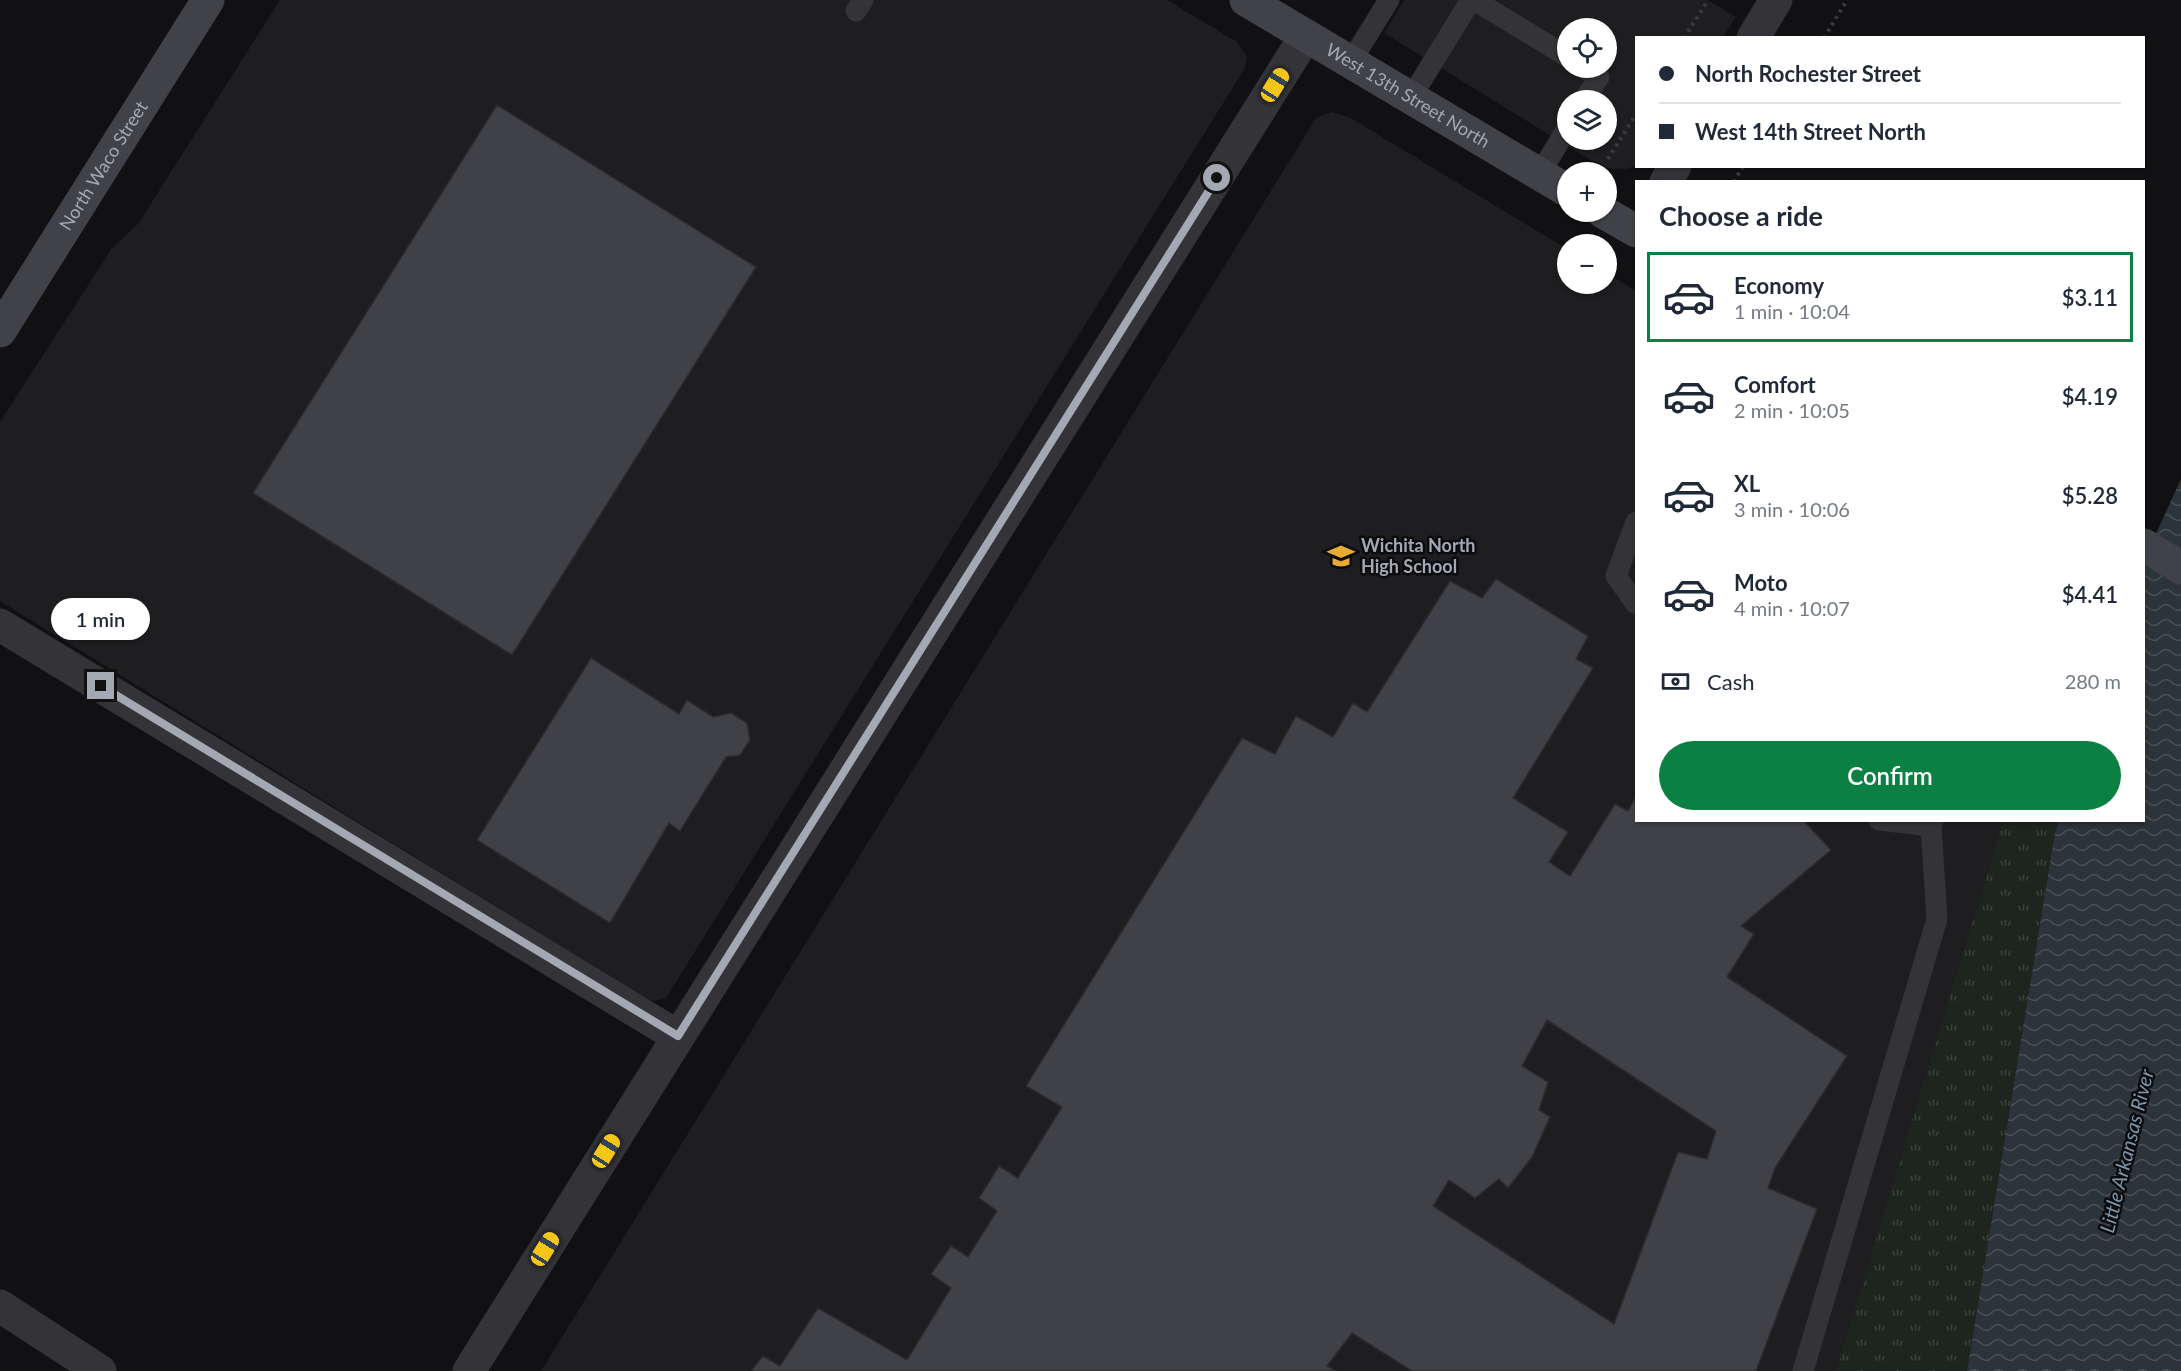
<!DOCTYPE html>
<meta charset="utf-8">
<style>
:root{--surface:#fff;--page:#f2f2f3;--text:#1f2937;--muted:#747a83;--line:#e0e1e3;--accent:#0b8043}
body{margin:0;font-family:Lato,sans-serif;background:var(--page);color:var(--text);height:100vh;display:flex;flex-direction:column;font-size:22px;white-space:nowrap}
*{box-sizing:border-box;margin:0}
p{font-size:20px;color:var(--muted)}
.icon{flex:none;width:33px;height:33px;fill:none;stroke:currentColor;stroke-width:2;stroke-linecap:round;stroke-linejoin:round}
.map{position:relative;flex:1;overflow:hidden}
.details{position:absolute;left:1635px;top:180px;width:510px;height:642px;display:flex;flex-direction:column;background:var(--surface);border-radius:0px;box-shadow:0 2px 4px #0004}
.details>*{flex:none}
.hud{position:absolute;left:1635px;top:36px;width:510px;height:132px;border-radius:0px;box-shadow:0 2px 4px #0004;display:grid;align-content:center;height:132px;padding:0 24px;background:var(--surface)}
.fabs{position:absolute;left:1557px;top:18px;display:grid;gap:12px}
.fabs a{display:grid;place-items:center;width:60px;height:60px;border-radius:50%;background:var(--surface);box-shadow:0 2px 4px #0004;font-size:30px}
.end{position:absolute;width:27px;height:27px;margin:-14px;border:8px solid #a4a8b3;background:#111;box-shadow:0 0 0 3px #111}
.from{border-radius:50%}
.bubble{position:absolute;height:42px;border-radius:21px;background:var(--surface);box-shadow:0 2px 4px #0004;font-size:20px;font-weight:600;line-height:42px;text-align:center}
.car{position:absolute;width:18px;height:36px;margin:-18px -9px;border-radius:8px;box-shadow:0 0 4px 2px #0007;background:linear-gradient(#f5c518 24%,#345 0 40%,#f5c518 0 76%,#345 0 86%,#f5c518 0)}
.hud b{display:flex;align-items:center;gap:21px;height:57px;font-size:22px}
.hud b+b{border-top:2px solid var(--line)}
.hud i{width:15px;height:15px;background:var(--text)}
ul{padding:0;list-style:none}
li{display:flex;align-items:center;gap:18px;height:90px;margin:0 12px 9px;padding:0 12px;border:3px solid transparent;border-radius:0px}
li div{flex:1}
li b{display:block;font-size:22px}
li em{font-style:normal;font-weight:600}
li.active{border-color:var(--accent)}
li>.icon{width:54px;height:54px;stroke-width:1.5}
h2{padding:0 24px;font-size:27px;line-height:72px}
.pay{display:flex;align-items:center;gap:15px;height:66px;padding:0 24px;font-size:22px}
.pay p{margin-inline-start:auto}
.action{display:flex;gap:12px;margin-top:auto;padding:12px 24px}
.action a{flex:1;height:69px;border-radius:36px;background:var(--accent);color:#fff;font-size:24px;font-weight:600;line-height:69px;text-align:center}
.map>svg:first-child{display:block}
.built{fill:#1e1e20;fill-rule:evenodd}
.grass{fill:url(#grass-tufts)}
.water{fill:url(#water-waves)}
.building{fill:#404146;stroke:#2c2c2f;stroke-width:1.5;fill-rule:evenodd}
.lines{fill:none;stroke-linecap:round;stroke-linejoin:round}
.path{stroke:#393a3f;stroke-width:4;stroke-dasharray:3 4.5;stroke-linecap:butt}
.lane{stroke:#333338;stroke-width:21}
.street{stroke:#333338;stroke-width:33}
.secondary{stroke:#414247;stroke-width:33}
.route{stroke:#a4a8b3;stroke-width:8}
.labels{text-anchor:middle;stroke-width:5;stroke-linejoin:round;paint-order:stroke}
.street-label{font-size:18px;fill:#a4a8b3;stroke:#0c0c0e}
.poi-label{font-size:18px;font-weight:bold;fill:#a4a8b3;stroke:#0c0c0e;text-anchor:start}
.water-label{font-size:20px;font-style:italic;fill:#7c96ad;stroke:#0c0c0e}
</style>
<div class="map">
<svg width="2181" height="1371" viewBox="0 0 2181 1371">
<defs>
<pattern id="grass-tufts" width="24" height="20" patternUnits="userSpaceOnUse" patternTransform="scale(1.5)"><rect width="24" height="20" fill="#1e251f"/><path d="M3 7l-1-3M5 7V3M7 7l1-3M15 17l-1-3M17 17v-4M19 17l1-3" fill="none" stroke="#3c423d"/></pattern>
<pattern id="water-waves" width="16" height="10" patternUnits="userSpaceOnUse" patternTransform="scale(1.5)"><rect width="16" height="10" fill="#2c343b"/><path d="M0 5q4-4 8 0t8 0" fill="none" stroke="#484f55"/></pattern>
</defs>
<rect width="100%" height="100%" fill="#111113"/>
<path class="built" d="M280 0H1167L1237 42 1247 57 1245 68 666 998 654 1001 635 993 0 601V422L112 248 138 224Z
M1404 0H1708L1736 17 1723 37 1636 38V165L1628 169 1607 168 1585 157 1384 33ZM1568 28H1606V68H1568ZM1568 100H1606V140H1568Z
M1332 112 1349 117 1567 249 1568 284H1606L1607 273 1636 291V820L2003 821 1838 1371H541L1316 118Z"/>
<path class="grass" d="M2003 821H2059L2055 832 1967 1371H1836Z"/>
<path class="water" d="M2181 479V1371H1967L2055 832 2059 821 2144 820V560Z"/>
<path class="building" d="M497 105 756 267 512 655 253 493Z
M1496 579 1588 636 1576 659 1593 668 1513 798 1568 832 1549 862 1570 876 1615 804 1628 811 1636 796V820H1803L1831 850 1741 926 1754 934 1727 977 1847 1056 1775 1168 1768 1188 1817 1209 1756 1371H1412L1352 1333 1327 1366 1336 1371H751L763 1356 780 1366 818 1308 907 1360 951 1288 931 1274 951 1246 968 1257 997 1211 979 1198 999 1166 1018 1178 1062 1107 1026 1086 1242 738 1275 754 1296 716 1333 737 1353 703 1367 712 1450 581 1482 598ZM1547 1020 1716 1131 1707 1159 1678 1152 1614 1324 1433 1206 1449 1180 1475 1198 1499 1179 1508 1188 1532 1157 1550 1117 1539 1110 1548 1082 1522 1066Z
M591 658 679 714 687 700 713 717 731 713 747 723 750 740 740 755 726 757 680 831 669 823 610 923 477 840Z"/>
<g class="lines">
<path class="path" d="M1684 38 1708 0
M1824 38 1847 0
M1608 159 1636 114
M1734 182 1743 166"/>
<path class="lane" d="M1474 0 1568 57
M856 11 863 0
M1350 63 1389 0
M1584 68 1599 77 1584 100
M1410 99 1471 0
M1539 175 1568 127
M1636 522 1616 576 1636 604
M1879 820 1931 826 1933 820
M1803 1371 1937 919 1931 826"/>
<path class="street" d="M1753 38 1776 0
M1666 182 1675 166
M0 625 677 1036
M0 1306 100 1371
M469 1371 1305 37"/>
<g class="secondary">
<path id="s1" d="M1246 0 1568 191"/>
<path d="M1603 212 1636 231"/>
<path id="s2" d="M0 331 208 0"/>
<path d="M2144 545 2181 568"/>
</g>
</g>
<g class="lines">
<path class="route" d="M101 686 678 1036 1217 178"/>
</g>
<defs>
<symbol id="school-bare" viewBox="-9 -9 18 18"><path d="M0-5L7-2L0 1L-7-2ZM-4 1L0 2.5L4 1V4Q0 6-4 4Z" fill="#e7ab35" stroke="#0c0c0e" stroke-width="2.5" paint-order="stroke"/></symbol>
</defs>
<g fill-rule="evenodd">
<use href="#school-bare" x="1322" y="537" width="38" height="38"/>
</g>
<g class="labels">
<g class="street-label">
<text dy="6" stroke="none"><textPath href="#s1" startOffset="188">West 13th Street North</textPath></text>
<text dy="6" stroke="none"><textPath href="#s2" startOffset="195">North Waco Street</textPath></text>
</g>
<g class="poi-label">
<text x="1361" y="552">Wichita North<tspan x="1361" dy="21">High School</tspan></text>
</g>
<g class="water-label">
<text transform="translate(2127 1151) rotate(-76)" y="7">Little Arkansas River</text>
</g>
</g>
</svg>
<div class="fabs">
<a><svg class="icon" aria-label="locate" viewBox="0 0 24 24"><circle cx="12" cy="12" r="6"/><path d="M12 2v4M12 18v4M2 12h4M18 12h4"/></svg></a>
<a><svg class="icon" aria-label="layers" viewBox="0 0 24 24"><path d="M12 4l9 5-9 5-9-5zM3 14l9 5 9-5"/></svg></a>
<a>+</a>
<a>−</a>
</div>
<i class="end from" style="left:1217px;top:178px"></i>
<i class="end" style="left:101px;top:686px"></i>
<div class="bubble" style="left:51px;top:598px;width:99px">1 min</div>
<i class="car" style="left:1275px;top:85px;rotate:32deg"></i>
<i class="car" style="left:606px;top:1151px;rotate:32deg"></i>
<i class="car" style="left:545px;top:1249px;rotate:32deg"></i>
<div class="hud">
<b><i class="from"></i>North Rochester Street</b>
<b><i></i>West 14th Street North</b>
</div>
<section class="details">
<h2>Choose a ride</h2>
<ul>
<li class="active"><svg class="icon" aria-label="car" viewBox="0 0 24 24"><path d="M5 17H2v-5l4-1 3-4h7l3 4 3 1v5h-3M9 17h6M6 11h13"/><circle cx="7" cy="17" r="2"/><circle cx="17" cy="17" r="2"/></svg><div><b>Economy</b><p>1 min · 10:04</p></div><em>$3.11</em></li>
<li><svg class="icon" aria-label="car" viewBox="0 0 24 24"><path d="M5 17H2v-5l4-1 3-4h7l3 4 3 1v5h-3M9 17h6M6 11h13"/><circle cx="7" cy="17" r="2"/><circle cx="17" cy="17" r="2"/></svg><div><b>Comfort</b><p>2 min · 10:05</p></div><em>$4.19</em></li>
<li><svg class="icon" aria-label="car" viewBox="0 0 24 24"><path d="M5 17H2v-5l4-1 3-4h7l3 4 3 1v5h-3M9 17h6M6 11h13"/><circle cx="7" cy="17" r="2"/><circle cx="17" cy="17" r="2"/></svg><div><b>XL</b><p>3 min · 10:06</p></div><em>$5.28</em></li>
<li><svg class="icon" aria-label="car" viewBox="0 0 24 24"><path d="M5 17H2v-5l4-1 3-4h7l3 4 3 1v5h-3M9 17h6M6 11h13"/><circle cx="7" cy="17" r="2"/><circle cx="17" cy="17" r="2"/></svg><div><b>Moto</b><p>4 min · 10:07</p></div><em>$4.41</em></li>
</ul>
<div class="pay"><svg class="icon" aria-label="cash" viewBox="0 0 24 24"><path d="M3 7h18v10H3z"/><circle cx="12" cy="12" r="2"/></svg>Cash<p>280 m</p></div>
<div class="action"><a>Confirm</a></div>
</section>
</div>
